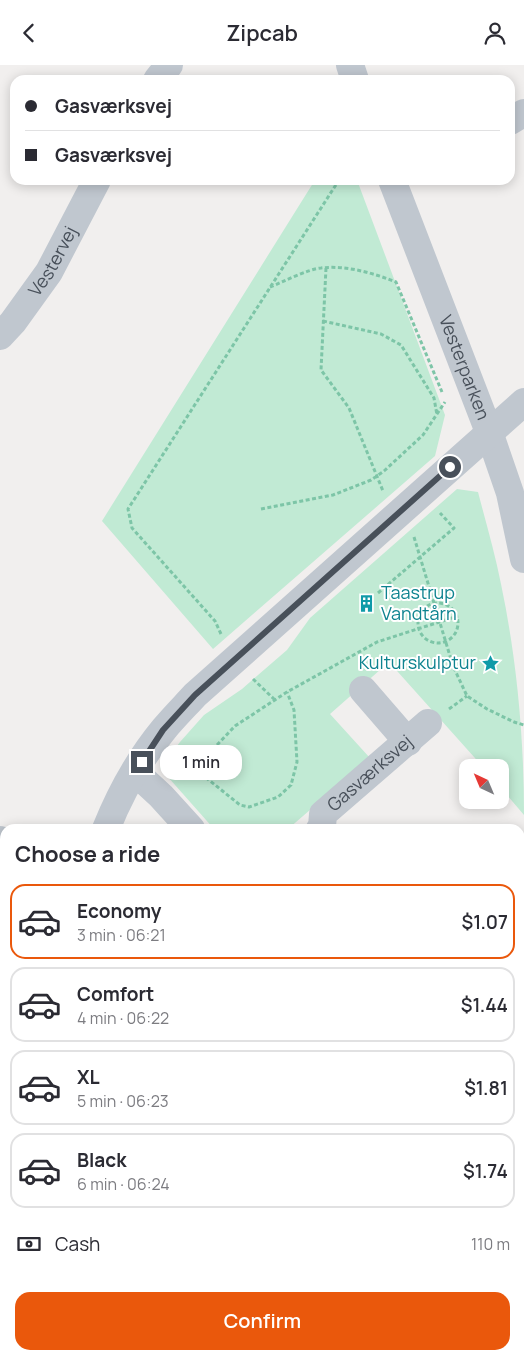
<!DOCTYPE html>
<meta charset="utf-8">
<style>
:root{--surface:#fff;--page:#f7f7f7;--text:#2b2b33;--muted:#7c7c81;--line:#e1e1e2;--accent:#ea580c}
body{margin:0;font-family:Manrope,sans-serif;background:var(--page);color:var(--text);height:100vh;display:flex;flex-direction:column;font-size:19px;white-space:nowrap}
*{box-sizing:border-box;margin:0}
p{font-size:16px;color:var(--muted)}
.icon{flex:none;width:28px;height:28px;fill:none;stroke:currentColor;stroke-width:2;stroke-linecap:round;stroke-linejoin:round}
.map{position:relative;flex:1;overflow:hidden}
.panel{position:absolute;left:0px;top:759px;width:525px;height:536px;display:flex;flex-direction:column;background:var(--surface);border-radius:15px 15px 0 0;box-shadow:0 2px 12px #0003}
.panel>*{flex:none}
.top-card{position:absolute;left:10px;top:10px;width:505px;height:110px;border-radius:15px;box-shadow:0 2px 12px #0003;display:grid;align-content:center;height:110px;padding:0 15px;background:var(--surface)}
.needle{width:32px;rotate:316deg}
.buttons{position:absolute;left:459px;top:694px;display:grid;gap:10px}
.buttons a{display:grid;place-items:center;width:50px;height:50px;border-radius:10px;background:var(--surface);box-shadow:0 2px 12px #0003;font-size:25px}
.end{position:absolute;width:22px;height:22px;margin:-11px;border:6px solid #48505a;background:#fff;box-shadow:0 0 0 2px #fff}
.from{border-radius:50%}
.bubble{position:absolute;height:35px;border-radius:15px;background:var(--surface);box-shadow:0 2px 12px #0003;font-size:16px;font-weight:600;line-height:35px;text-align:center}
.top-card b{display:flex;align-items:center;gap:18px;height:48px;font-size:19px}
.top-card b+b{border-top:1px solid var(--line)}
.top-card i{width:12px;height:12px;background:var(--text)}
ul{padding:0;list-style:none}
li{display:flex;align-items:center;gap:15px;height:75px;margin:0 10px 8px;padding:0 5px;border:2px solid var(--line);border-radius:15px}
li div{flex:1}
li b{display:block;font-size:19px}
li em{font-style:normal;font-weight:600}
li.active{border-color:var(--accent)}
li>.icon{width:45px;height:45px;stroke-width:1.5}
h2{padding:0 15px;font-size:22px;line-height:60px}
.pay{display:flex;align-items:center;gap:12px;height:55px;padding:0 15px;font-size:19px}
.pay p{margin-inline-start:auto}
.cta{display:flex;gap:10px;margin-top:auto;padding:10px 15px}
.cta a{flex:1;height:58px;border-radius:15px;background:var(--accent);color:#fff;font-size:20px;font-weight:600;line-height:58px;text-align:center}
header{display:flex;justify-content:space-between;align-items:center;height:65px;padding:0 15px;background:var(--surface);font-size:22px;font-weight:600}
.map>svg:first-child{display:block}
.green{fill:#c1ead4}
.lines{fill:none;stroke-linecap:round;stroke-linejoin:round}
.path{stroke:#7dc5a7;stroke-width:3;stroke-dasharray:4 2.5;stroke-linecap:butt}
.minor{stroke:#c0c7cf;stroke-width:28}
.route{stroke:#48505a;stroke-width:6}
.labels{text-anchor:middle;stroke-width:4;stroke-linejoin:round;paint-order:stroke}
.street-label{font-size:18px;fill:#48505a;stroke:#fff}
.culture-label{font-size:18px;fill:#0d838f;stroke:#fff;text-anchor:start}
</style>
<header><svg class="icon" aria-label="back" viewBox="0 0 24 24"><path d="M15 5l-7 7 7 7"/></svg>Zipcab<svg class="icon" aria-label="person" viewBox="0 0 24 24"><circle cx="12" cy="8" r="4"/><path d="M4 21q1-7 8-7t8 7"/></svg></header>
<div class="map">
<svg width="524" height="1294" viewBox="0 0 524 1294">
<rect width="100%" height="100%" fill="#f1efee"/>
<path class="green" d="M315 115H357L445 350 435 391 213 584 102 456Z
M457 424 478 427C486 458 495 488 501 519 517 595 524 673 524 750L500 722V702H483L389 597 330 649 370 693 288 764H214L160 703 180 677 204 650 242 624 287 585 310 553Z"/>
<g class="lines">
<path class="path" d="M326 203 321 305 349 343 383 426
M270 222C283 217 308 204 321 203 346 200 373 208 396 217L442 327
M323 256 381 269 401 280 434 333 437 350
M261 444 333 430 371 415 384 406 423 370 445 337
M414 472 453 601 467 631 487 644 514 657 524 660
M378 528 454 463 440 448
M418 558a20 20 0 1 1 40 0a20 20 0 1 1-40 0Z
M221 569 215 556 132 463 128 444 339 115
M253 614 275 635
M449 644 467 631
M171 699 181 706 199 707 240 740 249 742 278 732 291 720 297 697 294 645 287 627
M199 707 217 680 235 661 287 627 377 577 458 551"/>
<g class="minor">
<path d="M350 0 355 15"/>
<path d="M157 15 169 0"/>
<path d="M510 56 524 48"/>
<path id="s1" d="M392 115 489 367 510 428 524 494"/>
<path id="s2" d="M0 271 13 257 49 207 97 115"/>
<path d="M363 625 408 677"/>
<path d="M135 707 161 731 191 764"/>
<path d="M106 764C120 729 140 693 164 664 174 652 185 641 195 630L524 337"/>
<path id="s3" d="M320 764 322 762 323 749 428 658"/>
<path d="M0 775 5 780"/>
<path d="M0 949 5 943"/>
<path d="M520 1043 524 1041"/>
<path d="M226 1294 231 1290"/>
</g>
</g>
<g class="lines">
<path class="route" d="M142 697 163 665 195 630 450 402"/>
</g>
<defs>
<symbol id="building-bare" viewBox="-9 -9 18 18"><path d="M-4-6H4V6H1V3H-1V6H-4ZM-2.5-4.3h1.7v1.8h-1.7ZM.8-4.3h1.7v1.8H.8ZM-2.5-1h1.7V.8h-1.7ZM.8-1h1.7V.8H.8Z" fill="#0f9aa8" stroke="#fff" stroke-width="2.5" paint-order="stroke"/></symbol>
<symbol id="sight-bare" viewBox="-9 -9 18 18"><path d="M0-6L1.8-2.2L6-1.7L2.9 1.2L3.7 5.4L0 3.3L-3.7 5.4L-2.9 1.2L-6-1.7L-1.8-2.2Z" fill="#0f9aa8" stroke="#fff" stroke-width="2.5" paint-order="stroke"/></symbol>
</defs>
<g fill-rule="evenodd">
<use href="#building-bare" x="354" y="526" width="25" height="25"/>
<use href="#sight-bare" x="478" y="586" width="25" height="25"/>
</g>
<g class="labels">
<g class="street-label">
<text dy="6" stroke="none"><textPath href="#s2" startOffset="92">Vestervej</textPath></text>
<text dy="6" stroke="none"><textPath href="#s1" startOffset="201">Vesterparken</textPath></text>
<text dy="6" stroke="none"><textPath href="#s3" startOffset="78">Gasværksvej</textPath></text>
</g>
<g class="culture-label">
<text x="381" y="534">Taastrup<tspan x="381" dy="21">Vandtårn</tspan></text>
<text x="476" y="604" text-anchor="end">Kulturskulptur</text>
</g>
</g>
</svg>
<div class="buttons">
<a><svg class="needle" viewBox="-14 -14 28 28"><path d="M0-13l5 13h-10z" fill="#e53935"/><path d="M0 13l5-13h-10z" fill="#7c7c81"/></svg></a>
</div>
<i class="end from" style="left:450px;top:402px"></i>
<i class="end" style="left:142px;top:697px"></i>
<div class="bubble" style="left:160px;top:680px;width:82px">1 min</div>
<div class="top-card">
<b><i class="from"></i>Gasværksvej</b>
<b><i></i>Gasværksvej</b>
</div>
<section class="panel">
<h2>Choose a ride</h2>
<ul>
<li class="active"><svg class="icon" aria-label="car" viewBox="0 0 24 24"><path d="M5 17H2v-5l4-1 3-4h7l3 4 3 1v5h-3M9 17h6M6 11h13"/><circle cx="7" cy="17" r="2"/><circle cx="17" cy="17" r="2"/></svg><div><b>Economy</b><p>3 min · 06:21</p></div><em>$1.07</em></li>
<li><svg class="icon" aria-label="car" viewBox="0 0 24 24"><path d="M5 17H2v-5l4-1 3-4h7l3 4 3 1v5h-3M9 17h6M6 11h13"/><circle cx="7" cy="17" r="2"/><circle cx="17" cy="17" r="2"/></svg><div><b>Comfort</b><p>4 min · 06:22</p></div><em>$1.44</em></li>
<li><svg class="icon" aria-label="car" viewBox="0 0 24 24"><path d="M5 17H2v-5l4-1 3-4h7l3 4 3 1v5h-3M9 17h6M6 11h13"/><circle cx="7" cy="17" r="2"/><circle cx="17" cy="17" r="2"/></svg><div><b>XL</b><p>5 min · 06:23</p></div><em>$1.81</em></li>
<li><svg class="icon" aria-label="car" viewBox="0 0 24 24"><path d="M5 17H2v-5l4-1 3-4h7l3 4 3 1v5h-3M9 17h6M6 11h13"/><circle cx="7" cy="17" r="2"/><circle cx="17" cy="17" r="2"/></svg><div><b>Black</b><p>6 min · 06:24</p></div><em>$1.74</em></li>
</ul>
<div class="pay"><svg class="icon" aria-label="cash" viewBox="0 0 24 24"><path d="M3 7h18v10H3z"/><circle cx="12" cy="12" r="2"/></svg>Cash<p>110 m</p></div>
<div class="cta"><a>Confirm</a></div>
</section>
</div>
